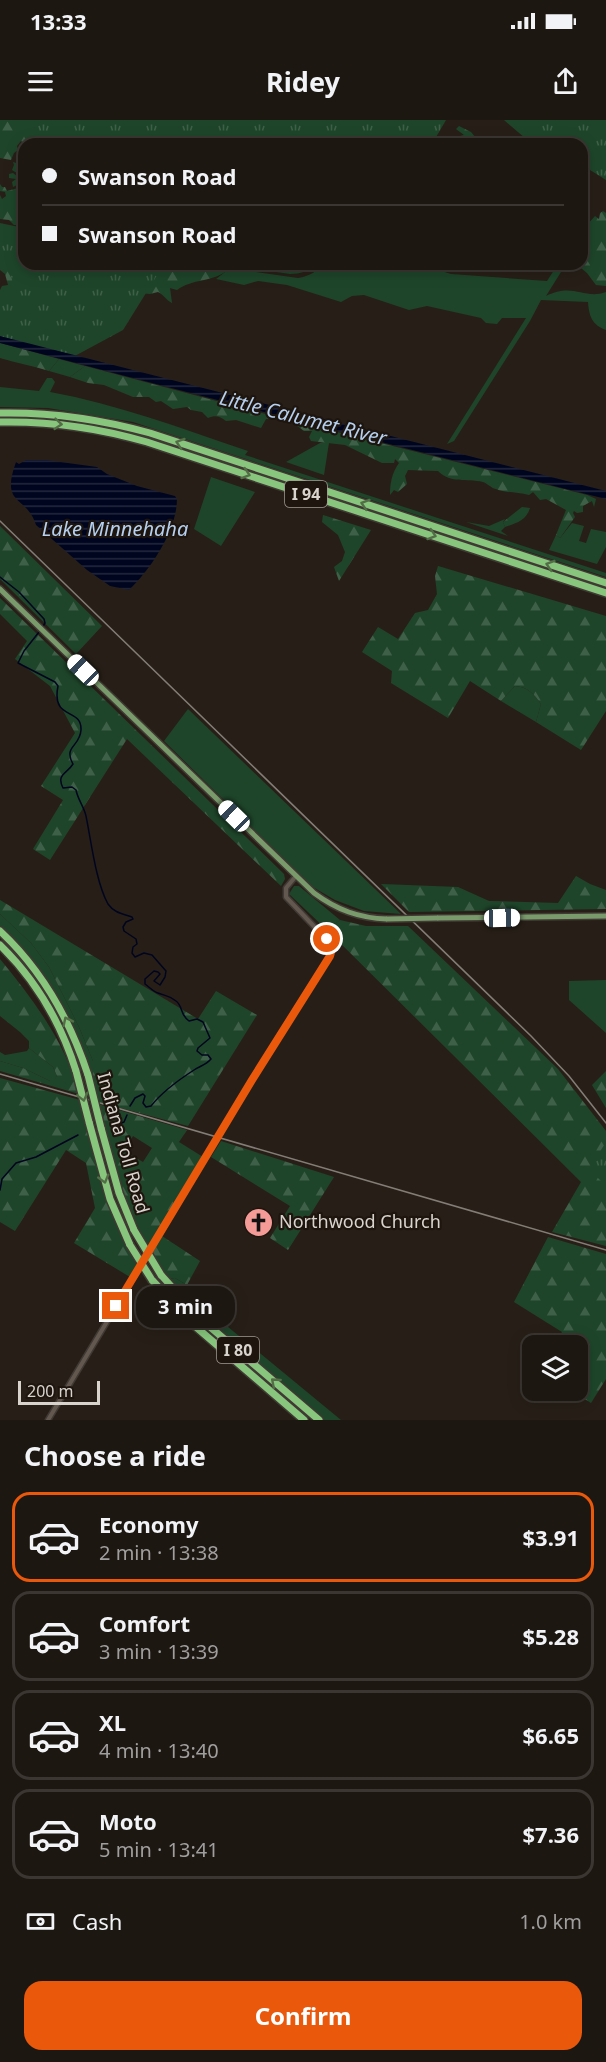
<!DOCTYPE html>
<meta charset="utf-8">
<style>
:root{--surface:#1d1711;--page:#2a241f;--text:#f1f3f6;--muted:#a09f9f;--line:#3b3631;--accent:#ea580c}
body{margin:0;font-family:"Noto Sans",sans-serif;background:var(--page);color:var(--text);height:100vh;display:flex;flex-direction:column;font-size:22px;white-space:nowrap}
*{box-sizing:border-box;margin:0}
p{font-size:20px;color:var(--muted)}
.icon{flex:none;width:33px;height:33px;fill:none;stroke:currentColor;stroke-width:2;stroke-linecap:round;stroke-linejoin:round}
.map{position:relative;height:1300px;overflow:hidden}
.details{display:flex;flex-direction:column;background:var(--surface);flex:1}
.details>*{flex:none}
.banner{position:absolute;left:18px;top:18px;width:570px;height:132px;border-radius:18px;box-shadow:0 3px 15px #0003,0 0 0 2px var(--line);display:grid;align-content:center;height:132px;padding:0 24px;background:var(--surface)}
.tools{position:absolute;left:522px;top:1215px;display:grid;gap:12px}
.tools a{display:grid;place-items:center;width:66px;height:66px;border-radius:12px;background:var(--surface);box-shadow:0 3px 15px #0003,0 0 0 2px var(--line);font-size:30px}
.scale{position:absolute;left:18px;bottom:15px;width:82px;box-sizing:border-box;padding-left:6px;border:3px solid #d9d3ce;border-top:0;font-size:16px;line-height:21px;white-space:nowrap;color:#d9d3ce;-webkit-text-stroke:4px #1e160e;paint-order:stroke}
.end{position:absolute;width:27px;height:27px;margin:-14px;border:8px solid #ea580c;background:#fff;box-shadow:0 0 0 3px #fff}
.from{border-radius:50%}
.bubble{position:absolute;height:42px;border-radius:18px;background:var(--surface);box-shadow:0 3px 15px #0003,0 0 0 2px var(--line);font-size:20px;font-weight:700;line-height:42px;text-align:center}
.car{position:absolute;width:18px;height:36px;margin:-18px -9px;border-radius:8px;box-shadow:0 0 4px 2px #0007;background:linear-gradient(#fff 24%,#345 0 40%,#fff 0 76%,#345 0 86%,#fff 0)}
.banner b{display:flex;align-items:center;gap:21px;height:57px;font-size:22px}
.banner b+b{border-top:2px solid var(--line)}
.banner i{width:15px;height:15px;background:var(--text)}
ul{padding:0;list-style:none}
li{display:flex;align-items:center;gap:18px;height:90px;margin:0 12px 9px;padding:0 12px;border:3px solid var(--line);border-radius:18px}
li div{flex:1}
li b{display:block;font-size:22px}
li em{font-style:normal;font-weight:700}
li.on{border-color:var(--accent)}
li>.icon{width:54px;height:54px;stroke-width:1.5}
h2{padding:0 24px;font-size:27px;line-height:72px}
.pay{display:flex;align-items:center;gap:15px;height:66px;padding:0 24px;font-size:22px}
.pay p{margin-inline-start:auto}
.cta{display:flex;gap:12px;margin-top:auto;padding:12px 24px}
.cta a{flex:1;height:69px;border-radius:18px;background:var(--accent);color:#fff;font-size:24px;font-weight:700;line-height:69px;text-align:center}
.status{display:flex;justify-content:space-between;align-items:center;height:42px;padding:0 30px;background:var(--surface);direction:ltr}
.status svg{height:16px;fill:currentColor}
header{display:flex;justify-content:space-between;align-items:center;height:78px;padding:0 24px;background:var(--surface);font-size:27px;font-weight:700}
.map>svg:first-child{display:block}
.grass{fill:#1e452a}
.forest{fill:url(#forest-firs);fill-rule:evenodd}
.park{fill:url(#park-tufts)}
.water{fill:url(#water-rules)}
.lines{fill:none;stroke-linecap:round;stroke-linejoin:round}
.stream{stroke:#00051f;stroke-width:1.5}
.minor-casing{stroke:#403934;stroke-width:7}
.major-casing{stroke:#403934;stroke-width:8}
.highway-casing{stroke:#403934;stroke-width:10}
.minor{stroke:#62584f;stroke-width:4}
.major{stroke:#799a6b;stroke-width:5}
.highway{stroke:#88c67e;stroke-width:7}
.rail{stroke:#847d77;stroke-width:1.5}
.major-bridge-casing{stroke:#403934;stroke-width:8;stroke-linecap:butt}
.highway-bridge-casing{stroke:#403934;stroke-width:10;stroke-linecap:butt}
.major-bridge{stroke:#799a6b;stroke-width:5}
.highway-bridge{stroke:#88c67e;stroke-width:7}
.oneway{stroke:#536e46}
.route{stroke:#ea580c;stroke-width:8}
.labels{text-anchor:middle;stroke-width:4.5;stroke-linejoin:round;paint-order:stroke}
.shield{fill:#1e160e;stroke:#a19a94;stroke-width:1.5}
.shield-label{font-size:16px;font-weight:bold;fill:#d9d3ce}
.street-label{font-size:18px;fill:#d9d3ce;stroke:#1e160e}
.poi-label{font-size:18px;fill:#d9d3ce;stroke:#1e160e;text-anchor:start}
.water-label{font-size:20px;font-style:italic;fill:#b5d0f1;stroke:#1e160e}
</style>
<div class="status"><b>13:33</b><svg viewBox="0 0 49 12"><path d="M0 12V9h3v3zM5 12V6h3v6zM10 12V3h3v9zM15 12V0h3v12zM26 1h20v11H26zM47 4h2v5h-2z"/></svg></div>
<header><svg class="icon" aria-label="menu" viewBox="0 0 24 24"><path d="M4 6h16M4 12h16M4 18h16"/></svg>Ridey<svg class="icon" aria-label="share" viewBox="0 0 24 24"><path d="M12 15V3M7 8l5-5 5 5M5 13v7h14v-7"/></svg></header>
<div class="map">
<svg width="606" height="1300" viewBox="0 0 606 1300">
<defs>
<pattern id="forest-firs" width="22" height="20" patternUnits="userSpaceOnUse" patternTransform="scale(1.5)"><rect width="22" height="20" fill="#1e452a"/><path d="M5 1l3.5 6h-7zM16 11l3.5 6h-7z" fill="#3e5f48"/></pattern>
<pattern id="park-tufts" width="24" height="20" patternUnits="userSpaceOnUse" patternTransform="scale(1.5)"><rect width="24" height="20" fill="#1e452a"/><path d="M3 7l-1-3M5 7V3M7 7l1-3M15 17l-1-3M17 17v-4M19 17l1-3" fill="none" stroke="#3e5f48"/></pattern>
<pattern id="water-rules" width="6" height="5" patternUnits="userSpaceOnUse" patternTransform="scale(1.5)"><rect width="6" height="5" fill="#00051f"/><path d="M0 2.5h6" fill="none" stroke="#25293e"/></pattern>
</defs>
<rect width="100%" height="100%" fill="#271f17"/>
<path class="grass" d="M0 103 24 108V127L0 123Z
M223 144H288L287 146 294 144 298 150 300 149 298 144H316C308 151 301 154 290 154Z
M323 144H419L451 154 547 161 558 144H566L546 176C573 162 584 180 606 172V210C592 205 589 196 588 182L541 180 530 201 454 321 447 324 526 198H502L497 204 486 203 481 198 427 186 409 190 364 175 352 176 341 182 287 165 258 161 244 165 216 159 225 152 212 149 219 147 298 158C310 156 316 152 323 144Z
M59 239 85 246 70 257 49 251Z
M47 258H52L55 262 50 272C117 284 183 309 248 331L245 335 606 453V457L133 302 48 288 0 287V267L39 271Z
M326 322 329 323 324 355 286 342 320 323Z
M211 357 255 372 221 426 194 409Z
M505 399 503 402 505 407 501 411 508 416 466 402 489 406Z
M572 403 584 406 579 421 586 423 591 409 606 412V427L597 444 549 430 556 415 560 418Z
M515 566C528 567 534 574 541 584L536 602 501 581Z
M188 589 401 794 364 791 335 780 311 766 164 621Z
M294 766H299L340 800 327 810 289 774Z
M0 794 31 823 49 847 79 907 93 941V959C76 901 46 847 0 806Z
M606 860V913L569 880V861Z
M29 928 53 947 57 956 54 961H50L23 948 0 941V932L5 935 27 931Z
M175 1158 187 1165 216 1197 341 1300H324C271 1254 215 1212 169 1159Z"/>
<path class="forest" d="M0 0H170L144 24H36L35 22 32 24H25L21 21 17 26 18 30 14 33 11 40 0 38Z
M504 0H546L564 24H532Z
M459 6 471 12 481 24H461L463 22 460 16 464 15 456 9Z
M18 39 24 43V63H21L13 67 12 62 16 59 9 58V54L13 53 18 57 20 55 12 50 14 45 13 42 16 43Z
M0 64 2 67H5L7 71 18 68 24 72V105H14L9 100 0 99V75L2 79 6 76 5 72 0 71Z
M603 91 606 93V166L596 165 587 153 581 148C586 126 576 115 595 96L599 99 600 93Z
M0 124 24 144H174C183 145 192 148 200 150 209 151 217 149 225 152 210 162 192 159 177 170L170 168 172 183C166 180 164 175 158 172L150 174 140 173 0 183V170L2 166 8 165 5 154 0 150Z
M0 223 59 239 49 251C33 246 17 243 0 238Z
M85 246 277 297 274 299H266L261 308 236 300 226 301C220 296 215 295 208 298L202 292 191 290 187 287 173 289 161 281 156 282 149 277H133L104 265 88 263 70 257Z
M297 302 587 375 596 379 594 387 592 381 583 386V392L577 393 574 391 573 393 575 397 560 418 556 415 566 390 546 379 540 380 533 372 529 375C518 372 506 373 496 369 491 368 487 363 483 362 467 358 451 364 438 351L408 350 405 356 407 364 398 372 394 370 390 375C390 363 392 353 399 343L395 339 394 343H382L345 325 311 321 309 317 312 311H304L296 305Z
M522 387 530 388C526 401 516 403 505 407L503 402Z
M323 395 371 410 339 461 334 447 342 441 345 432 338 415 322 402Z
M0 406 102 506 76 534 0 459Z
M438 446 606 496V591L581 630 536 602 541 584C534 574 528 567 515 566L501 581 470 561 448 598 391 563 392 551 362 532 378 507 398 519 415 493 428 490 437 474 435 456Z
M0 478 284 754 285 759 281 766 127 619 50 740 33 729 63 680 41 666 75 613 50 566 15 539 27 521 0 494Z
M576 756 590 764 606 770V789L409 792 381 764 458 767 489 781 558 783Z
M0 780 198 899 216 871 257 895 188 1006 98 982 93 959V941L79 907 49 847 31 823 0 794Z
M340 800 366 806H408L558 949 606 1011V1126L552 1112 581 1062 327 810Z
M0 839C33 879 66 923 79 974L0 951V941L23 948 50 961 54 960 57 956 53 947 29 928V921L20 912 0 896Z
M606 951V988L592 965Z
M0 958 80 980C93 1038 107 1094 137 1145L130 1157 74 1123 95 1088 86 1043 66 1030 15 1111 0 1102Z
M98 984 187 1010 179 1022 203 1037 148 1128 125 1079ZM133 1016 152 1028 143 1042 124 1031Z
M221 1021 334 1057 288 1130 270 1118 290 1086 211 1037Z
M162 1116 200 1141 187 1165 175 1158 169 1159 151 1133Z
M548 1117 606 1134V1259L591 1283 572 1271 578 1270V1226L554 1225 562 1212 514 1182Z"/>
<path class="park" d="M5 0H446L432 24H43Z
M510 0H606V60L582 45V24H549Z
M0 122 24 124V144H164L123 210 71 238 0 221V175L7 177 12 159 7 145 0 144Z
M606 1022V1066L589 1049Z"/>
<path class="water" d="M0 216 606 371V379C404 328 202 277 0 223Z
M26 340H46L97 347 107 354 137 366 175 376 177 379C177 410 151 449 129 470L110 466 87 450 36 405C26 374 0 387 16 342L19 344Z"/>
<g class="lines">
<path class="stream" d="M0 457 19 472 44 499 45 503 42 508
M39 512 24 531 18 543 55 562 58 566C51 601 82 587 81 610 80 627 63 626 73 644 67 654 56 654 63 668L72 667 76 670C78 680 84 687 86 696 91 720 96 763 108 784 114 793 124 794 132 797L133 799 126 802 123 807 124 811 136 819 137 824 133 827 132 833 135 837 144 833 152 835 166 851 165 857 160 865 154 861 160 854 158 852 154 851 145 859V864C149 867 154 872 158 873 165 876 169 875 176 881 183 886 180 895 189 901L197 899 203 902 210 918 198 928 197 931 202 935H208L211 939C206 945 200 946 194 950 180 959 162 972 151 986L146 987 143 983 145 976 143 974 135 978 130 986
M114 1006 124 1002 127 995
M0 1070 2 1059 16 1043 36 1037 78 1015"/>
<defs>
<path id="minor" d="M48 1300 252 960 331 834 332 828 328 821 286 777V768L296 756"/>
<path id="major" d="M0 469 314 773C337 790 359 798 387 799
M437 798 606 796"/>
<path id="highway" d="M0 293C51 292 100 299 150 313L606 463
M0 302C50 301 99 308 147 322L606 473
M0 811C43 851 70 900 88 955
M0 825C36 860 61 903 76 951
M89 1002 110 1079 130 1125
M101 1008 119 1073 134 1110
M161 1155 202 1200 319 1300
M152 1160 196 1207 304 1300"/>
</defs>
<use href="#minor" class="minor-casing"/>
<use href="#major" class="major-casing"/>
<use href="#highway" class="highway-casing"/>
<use href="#minor" class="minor"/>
<use href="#major" class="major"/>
<use href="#highway" class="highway"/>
<path class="rail" d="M0 401 531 916 569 956 606 1003
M0 954 606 1130"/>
<defs>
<path id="major-bridge" d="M387 799 437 798"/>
<path id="highway-bridge" d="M76 951 89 1002
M88 955 101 1008
M134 1110 161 1155
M130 1125 152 1160"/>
</defs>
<use href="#major-bridge" class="major-bridge-casing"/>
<use href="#highway-bridge" class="highway-bridge-casing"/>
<use href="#major-bridge" class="major-bridge"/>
<use href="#highway-bridge" class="highway-bridge"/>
</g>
<defs><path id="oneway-chevron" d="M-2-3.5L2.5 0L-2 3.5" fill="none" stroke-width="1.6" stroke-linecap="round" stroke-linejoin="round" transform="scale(1.5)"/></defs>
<g class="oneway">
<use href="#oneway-chevron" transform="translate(58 304) rotate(5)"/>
<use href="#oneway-chevron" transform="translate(180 323) rotate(-162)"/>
<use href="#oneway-chevron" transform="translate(246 354) rotate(18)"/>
<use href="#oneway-chevron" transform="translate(365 384) rotate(-162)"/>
<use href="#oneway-chevron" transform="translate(432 415) rotate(18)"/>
<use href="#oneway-chevron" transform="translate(550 445) rotate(-162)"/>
<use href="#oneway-chevron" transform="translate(67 901) rotate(-116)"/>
<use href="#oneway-chevron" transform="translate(83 977) rotate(76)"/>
<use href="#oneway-chevron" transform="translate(104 1059) rotate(74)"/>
<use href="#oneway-chevron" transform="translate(275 1262) rotate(-139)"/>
</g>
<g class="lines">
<path class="route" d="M116 1186 252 960 330 836 332 828 327 819"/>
</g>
<defs>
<symbol id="church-disc" viewBox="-11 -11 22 22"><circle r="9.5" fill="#f59b97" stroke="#1e160e"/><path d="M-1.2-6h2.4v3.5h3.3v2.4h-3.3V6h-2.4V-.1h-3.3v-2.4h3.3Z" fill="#111"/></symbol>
</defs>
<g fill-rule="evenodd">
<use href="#church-disc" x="242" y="1086" width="33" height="33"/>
</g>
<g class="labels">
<g class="shield">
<rect x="285" y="361" width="42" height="26" rx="4.5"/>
<rect x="217" y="1217" width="42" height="26" rx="4.5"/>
</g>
<g class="shield-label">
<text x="306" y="380">I 94</text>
<text x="238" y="1236">I 80</text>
</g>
<g class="street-label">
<text transform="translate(123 1023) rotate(74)" y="6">Indiana Toll Road</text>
</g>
<g class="poi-label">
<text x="279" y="1108">Northwood Church</text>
</g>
<g class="water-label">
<text transform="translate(303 298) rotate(14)" y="7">Little Calumet River</text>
<text x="115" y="416">Lake Minnehaha</text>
</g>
</g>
</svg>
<div class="tools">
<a><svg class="icon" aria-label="layers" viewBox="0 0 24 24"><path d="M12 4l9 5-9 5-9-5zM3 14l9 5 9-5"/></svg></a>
</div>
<div class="scale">200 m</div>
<i class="end from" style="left:327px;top:819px"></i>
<i class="end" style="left:116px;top:1186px"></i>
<div class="bubble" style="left:136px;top:1166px;width:99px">3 min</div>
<i class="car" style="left:83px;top:550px;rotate:314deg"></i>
<i class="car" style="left:234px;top:696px;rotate:314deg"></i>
<i class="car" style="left:502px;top:798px;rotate:89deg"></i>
<div class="banner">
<b><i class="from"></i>Swanson Road</b>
<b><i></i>Swanson Road</b>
</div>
</div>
<section class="details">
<h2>Choose a ride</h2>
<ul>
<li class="on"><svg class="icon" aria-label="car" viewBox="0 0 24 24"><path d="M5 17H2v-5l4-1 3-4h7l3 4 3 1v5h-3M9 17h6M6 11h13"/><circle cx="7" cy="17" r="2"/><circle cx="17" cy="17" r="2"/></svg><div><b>Economy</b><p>2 min · 13:38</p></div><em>$3.91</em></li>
<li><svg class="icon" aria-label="car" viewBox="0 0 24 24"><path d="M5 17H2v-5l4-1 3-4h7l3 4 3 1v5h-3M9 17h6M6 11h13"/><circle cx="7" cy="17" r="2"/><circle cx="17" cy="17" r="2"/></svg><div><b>Comfort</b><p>3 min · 13:39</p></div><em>$5.28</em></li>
<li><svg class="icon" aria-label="car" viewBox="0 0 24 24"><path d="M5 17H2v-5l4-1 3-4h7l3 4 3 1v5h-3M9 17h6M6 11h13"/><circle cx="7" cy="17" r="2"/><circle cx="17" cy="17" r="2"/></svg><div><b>XL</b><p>4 min · 13:40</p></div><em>$6.65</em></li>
<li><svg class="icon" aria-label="car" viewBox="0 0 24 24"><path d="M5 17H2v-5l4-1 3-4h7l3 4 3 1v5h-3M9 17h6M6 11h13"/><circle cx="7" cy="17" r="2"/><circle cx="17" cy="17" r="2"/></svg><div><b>Moto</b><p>5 min · 13:41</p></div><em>$7.36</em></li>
</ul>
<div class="pay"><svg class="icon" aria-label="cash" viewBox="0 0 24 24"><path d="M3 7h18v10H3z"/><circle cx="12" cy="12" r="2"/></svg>Cash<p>1.0 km</p></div>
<div class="cta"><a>Confirm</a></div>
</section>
